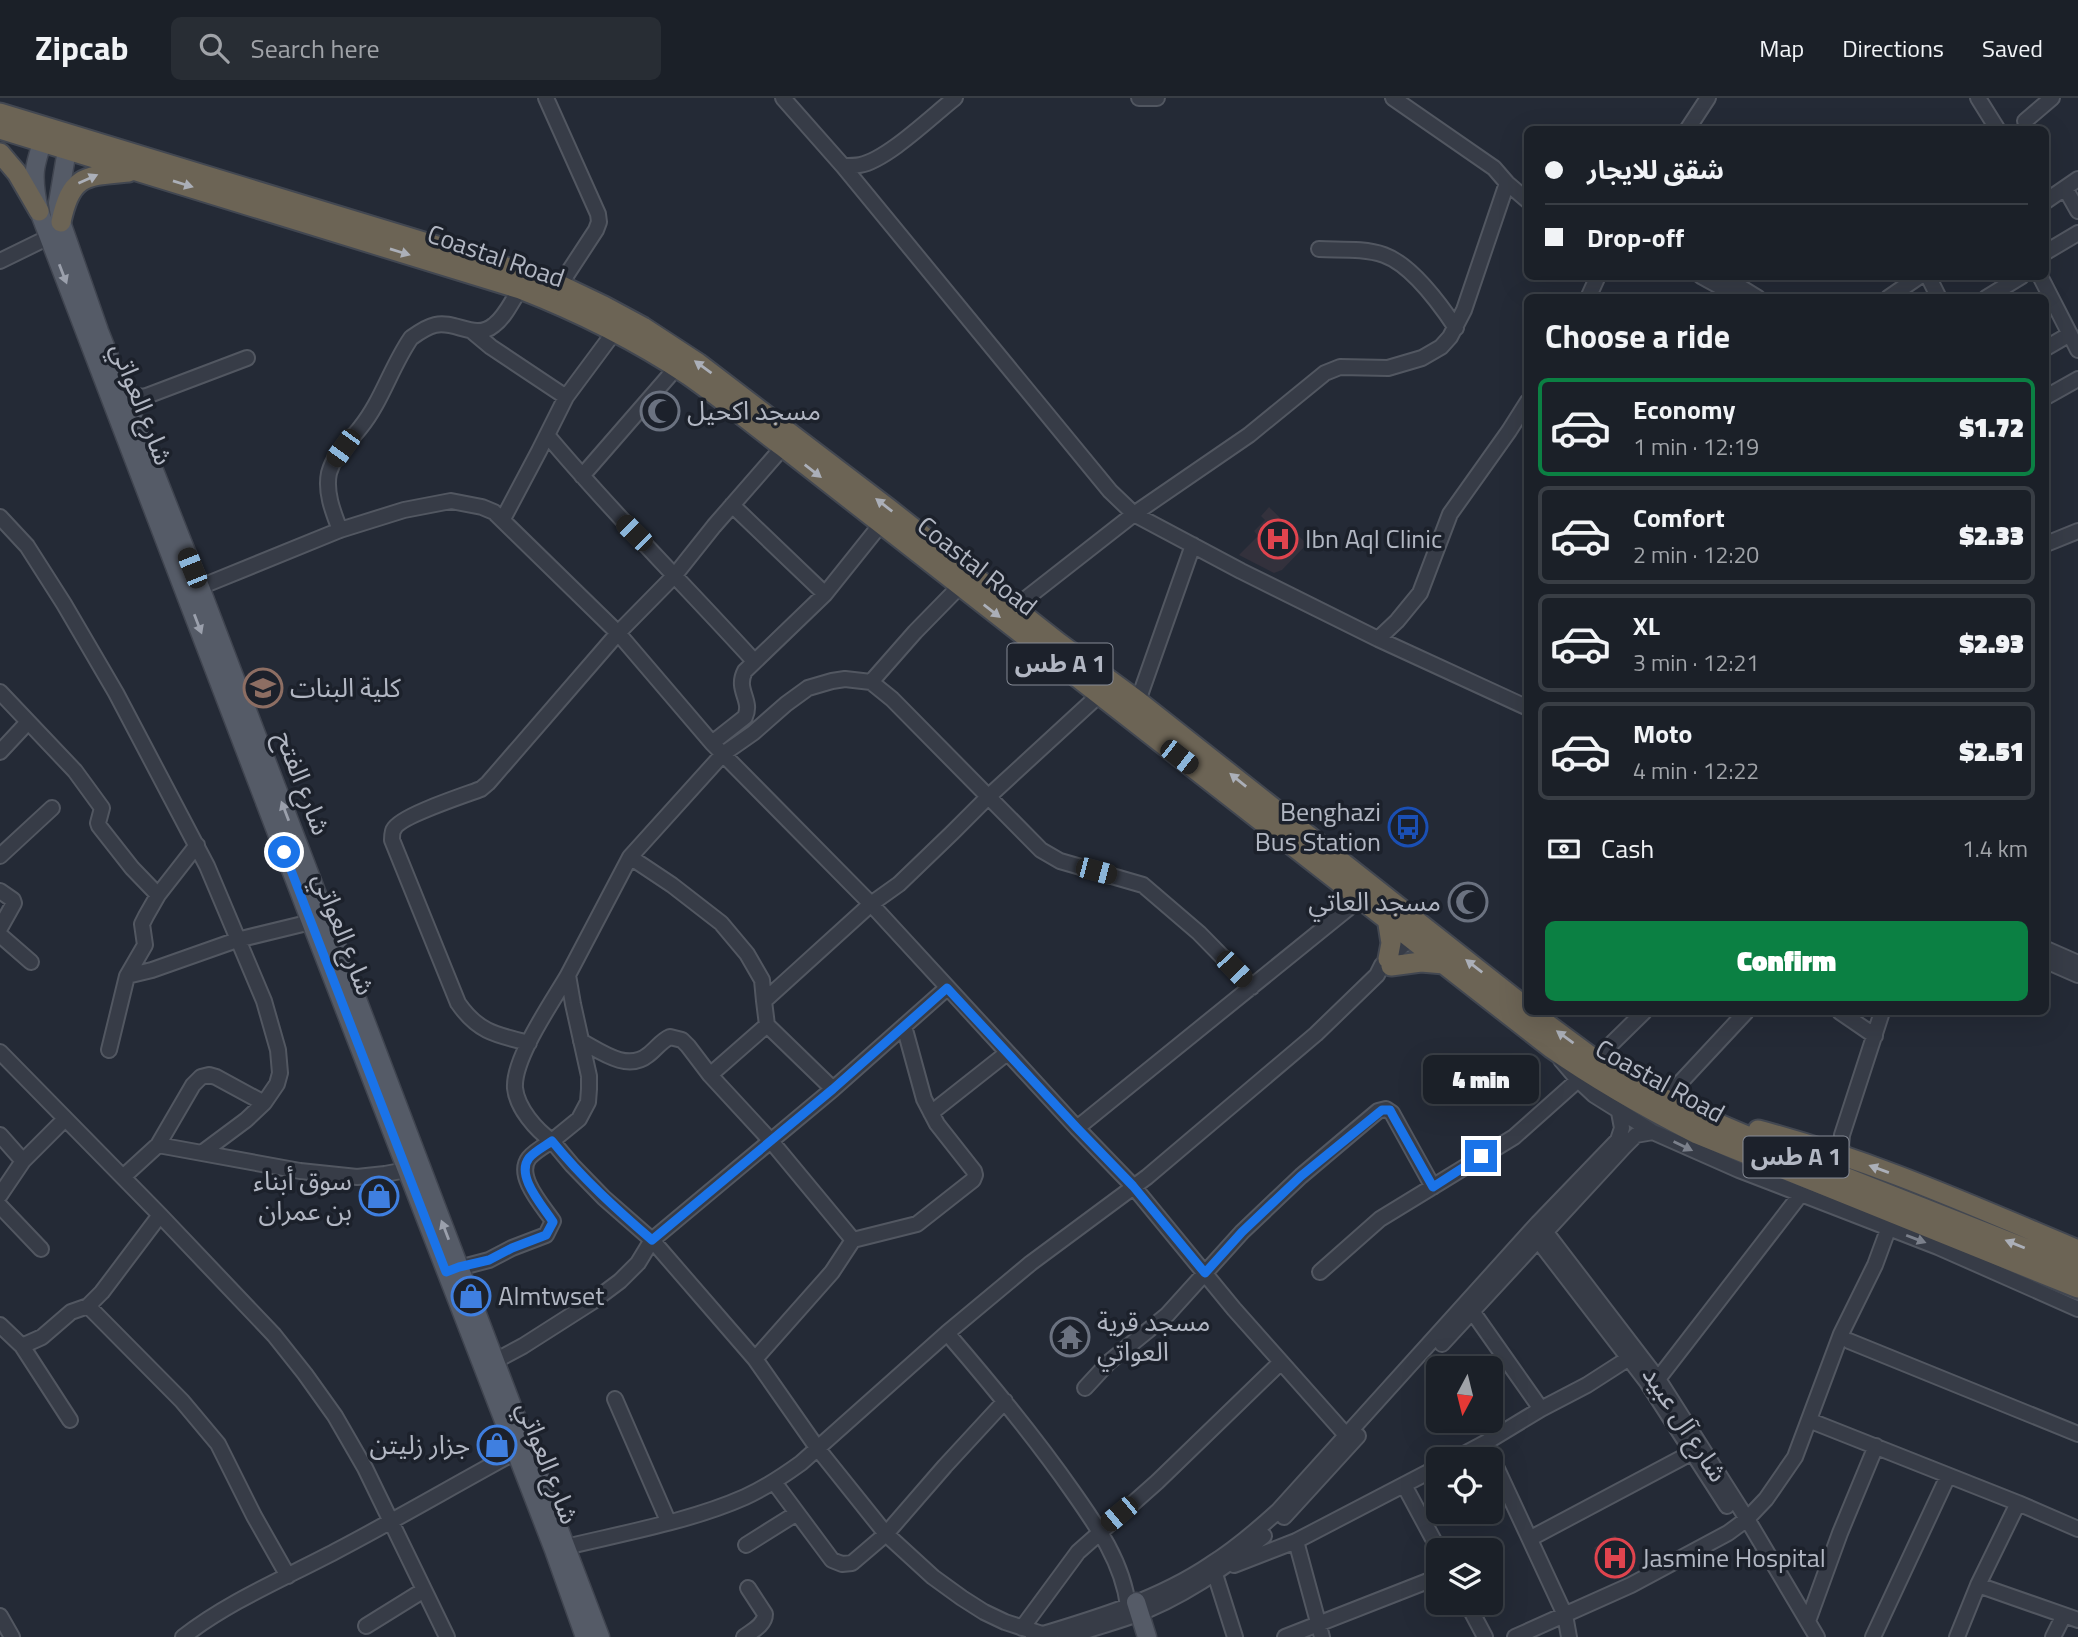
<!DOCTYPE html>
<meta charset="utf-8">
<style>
:root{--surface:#1b2028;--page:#282d34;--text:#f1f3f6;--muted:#a0a3a8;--line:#393e45;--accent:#0b8043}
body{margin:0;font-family:"Titillium Web","Noto Sans Arabic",sans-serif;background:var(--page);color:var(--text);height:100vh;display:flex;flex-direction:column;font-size:26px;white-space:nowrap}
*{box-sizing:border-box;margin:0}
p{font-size:23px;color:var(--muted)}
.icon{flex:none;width:38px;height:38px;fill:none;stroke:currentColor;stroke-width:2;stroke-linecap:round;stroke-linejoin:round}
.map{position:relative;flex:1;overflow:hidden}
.side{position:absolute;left:1524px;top:196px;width:525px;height:721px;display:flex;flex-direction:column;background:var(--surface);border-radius:10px;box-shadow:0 7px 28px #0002,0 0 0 2px var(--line)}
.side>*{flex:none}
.top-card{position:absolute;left:1524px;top:28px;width:525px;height:154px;border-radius:10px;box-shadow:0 7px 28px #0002,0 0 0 2px var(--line);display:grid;align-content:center;height:154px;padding:0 21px;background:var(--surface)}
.needle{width:46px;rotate:187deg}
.fabs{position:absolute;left:1426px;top:1258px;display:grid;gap:14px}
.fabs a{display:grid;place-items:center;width:77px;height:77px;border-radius:10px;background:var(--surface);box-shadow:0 7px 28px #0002,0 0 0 2px var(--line);font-size:35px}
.end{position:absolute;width:32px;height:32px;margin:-16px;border:9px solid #1a73e8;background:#fff;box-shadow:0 0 0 4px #fff}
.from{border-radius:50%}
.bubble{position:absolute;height:49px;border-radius:10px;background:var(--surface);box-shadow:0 7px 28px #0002,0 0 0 2px var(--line);font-size:23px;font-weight:800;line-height:49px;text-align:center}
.car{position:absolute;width:21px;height:42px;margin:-21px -10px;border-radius:9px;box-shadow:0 0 5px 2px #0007;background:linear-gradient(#222 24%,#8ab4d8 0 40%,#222 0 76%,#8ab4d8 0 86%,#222 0)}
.top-card b{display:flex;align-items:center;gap:24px;height:66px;font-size:26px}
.top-card b+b{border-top:2px solid var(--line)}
.top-card i{width:18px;height:18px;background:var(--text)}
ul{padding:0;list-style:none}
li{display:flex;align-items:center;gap:21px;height:98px;margin:0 14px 10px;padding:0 7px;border:4px solid var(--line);border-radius:10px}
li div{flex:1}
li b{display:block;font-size:26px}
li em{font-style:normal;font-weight:800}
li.on{border-color:var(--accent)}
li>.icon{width:63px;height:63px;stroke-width:1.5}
h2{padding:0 21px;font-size:32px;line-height:84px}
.pay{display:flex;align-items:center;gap:18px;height:77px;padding:0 21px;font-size:26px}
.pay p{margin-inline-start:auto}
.button{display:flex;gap:14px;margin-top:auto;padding:14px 21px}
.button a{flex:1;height:80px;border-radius:10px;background:var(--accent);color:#fff;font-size:28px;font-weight:800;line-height:80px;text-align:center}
header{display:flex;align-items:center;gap:42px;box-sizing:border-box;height:98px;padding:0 35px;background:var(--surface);border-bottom:2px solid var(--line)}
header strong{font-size:33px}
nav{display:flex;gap:38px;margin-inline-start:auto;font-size:24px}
.search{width:490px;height:63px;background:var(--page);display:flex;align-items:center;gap:18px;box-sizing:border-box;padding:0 24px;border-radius:10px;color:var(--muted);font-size:26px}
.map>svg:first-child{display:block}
.medical{fill:#33313c}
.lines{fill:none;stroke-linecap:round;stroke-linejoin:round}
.minor-casing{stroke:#525761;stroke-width:18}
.major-casing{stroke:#404550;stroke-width:21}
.highway-casing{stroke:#424751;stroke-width:23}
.minor{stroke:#373c47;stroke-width:14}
.major{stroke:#555b67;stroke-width:18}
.highway{stroke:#6c6455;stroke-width:19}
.oneway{fill:#abafb8}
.oneway2{fill:#9ba0ac}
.oneway3{fill:#7b808b}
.route{stroke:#1a73e8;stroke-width:9}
.labels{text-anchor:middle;stroke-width:7;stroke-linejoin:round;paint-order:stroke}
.shield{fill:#1c212b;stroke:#858a95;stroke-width:2}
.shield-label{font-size:24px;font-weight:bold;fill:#b2b7c3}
.street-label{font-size:26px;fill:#b2b7c3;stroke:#1c212b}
.poi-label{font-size:26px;fill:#b2b7c3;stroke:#1c212b;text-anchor:start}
</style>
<header>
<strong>Zipcab</strong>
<div class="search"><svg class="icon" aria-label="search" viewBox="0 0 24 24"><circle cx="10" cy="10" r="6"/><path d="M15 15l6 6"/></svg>Search here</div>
<nav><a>Map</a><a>Directions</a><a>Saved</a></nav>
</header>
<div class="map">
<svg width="2078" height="1539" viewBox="0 0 2078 1539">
<rect width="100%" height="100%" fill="#242a36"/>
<path class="medical" d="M1269 409 1307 446 1282 472 1274 475 1239 457 1258 438 1254 433 1265 422 1261 418Z
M1615 1437 1635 1469 1614 1482 1594 1450Z"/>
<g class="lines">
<defs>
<path id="minor" d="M546 0 598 116 599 124 596 132 560 187
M783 0 843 68 1110 393 1134 416 1241 473 1378 541 1528 610
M1139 0H1157
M1393 0 1494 70 1507 85 1528 103
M1978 0 1998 32
M2025 23 2052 0
M1687 32 1708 0
M843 68C849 68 855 68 860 67 887 62 932 18 955 0
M2065 90 2078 113
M2046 103 2078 81
M1319 151C1340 152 1364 150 1384 157 1412 167 1440 206 1456 230
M2046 154 2078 135
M0 163 49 139
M1701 178 1741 200
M1928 178 1939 200
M2040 178 2078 252
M1732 184 1758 200
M1588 200 1598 178
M1888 200 1920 178
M1986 200 2022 178
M473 234 491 249 566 299
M2046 250 2070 236
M121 287 126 288 133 297 144 299 247 260
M2046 299 2078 281
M547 337C613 416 685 487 754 563
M582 378 676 270
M732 407 825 496
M0 419 27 448 64 506 116 595 207 768 264 903 278 952 280 975 277 986 264 1005 216 979 209 977 201 979 193 987 158 1047 123 1079
M503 421 539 353 566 299 615 233
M340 432C333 414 325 394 329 375 334 356 349 344 360 330 382 303 391 269 411 240 418 235 426 229 435 227 456 222 475 243 494 227 505 219 512 203 520 191
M2046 446 2078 433
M200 489 340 432 404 412 451 403 482 409 494 414 618 535 712 645 871 806 1077 1030 1133 1088 1234 1211 1346 1337
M1014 510 1134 416 1249 337 1325 275 1340 269 1388 270 1422 260 1441 249 1450 239 1464 212 1507 85
M1378 541 1397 523 1420 495 1450 416 1509 333 1528 303
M871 584 915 534 960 488
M0 594 75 673 102 710 98 725 99 728 132 770 158 797
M1138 603 1193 447
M712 645 745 619C753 602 735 592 745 573L825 496 881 426
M0 654 28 624
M0 758 52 710
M630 759 672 787 721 825 747 856 762 882 764 903
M0 793 13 802 14 805 0 830
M0 837 31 864
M2046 851 2078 865
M2046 863 2078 877
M127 878 152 872 237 842 311 824
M1840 914 1875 938
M767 927 833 991
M581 943C600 953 627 974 648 957 656 951 661 943 670 939L682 942 688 948 710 977 771 1043 853 1142
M529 945C496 937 478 934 458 905L392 742C392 739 392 733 394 731 400 718 465 697 481 691L488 685 618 535 675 477 714 428 783 349
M109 952 127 878 145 847 142 826 146 818 158 797 197 747
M0 954 160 1117 274 1237 305 1276 335 1318 365 1370 447 1539
M1561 962 1578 982 1594 997 1653 1034 1739 1072 1938 1149 2078 1211
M1595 962 1644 914
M710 977 767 927 764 903 871 806 899 786 952 735 988 699 1099 597
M1665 1001 1746 914
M931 1015 1007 955
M1077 1030 1361 800
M0 1037 23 1063
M158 1047 300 1073 357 1079 385 1076 406 1072
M203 1054 246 1022 264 1005
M1844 1058 1841 1048 1842 1037 1882 914
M0 1097 23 1063 65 1021
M0 1108 41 1151
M1541 1128 1658 1281 1747 1421 1817 1539
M1534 1137 1647 1284 1727 1408
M451 1172 489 1162 512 1150 546 1137 553 1123C543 1108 515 1078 529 1060 535 1053 544 1048 552 1043 536 1032 517 1010 515 990 513 960 553 903 568 877
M1320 1174 1380 1121 1514 1039 1578 982
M88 1208 182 1303 218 1346 254 1418 288 1478
M1472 1213 1541 1311
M0 1227 22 1248 70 1322
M947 1235C991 1286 1034 1338 1073 1394 1097 1428 1123 1465 1128 1508
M1849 1243 2078 1336
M1442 1246 1624 1049 1636 1037 1653 1034
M22 1248 42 1239 71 1214 88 1208 102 1194 160 1117
M755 1261 832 1174 853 1142 917 1126 973 1082 975 1077 974 1073 937 1026 924 1001 904 928
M495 1263 523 1248 592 1204 620 1183 638 1165 652 1142 833 991 947 890
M1658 1281 1801 1096
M1085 1290 1109 1264 1167 1217 1242 1134 1301 1078 1378 1013 1386 1011 1392 1015 1433 1089
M615 1301 668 1423
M1816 1325 2018 1405 2078 1431
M1485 1345 1565 1517 1569 1539
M1453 1362 1485 1345 1541 1311 1587 1287 1629 1260
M774 1384 832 1462 842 1466 852 1465 886 1436 945 1368 1005 1303
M1404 1387 1439 1452
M1284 1419 1358 1338
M1531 1440 1691 1355
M1296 1443 1322 1539
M746 1447 797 1415
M566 1449C624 1435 691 1423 745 1399 765 1390 783 1378 801 1365L947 1235 1031 1165 1147 1079 1316 936 1377 877 1382 867 1411 840
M1234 1467 1296 1443 1438 1369
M1215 1476 1235 1539
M1978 1487 2078 1522
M1467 1505 1485 1539
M0 1518 12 1539
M1808 1523 1840 1435 1876 1348
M366 1528 424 1492
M1022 1530 1078 1454 1157 1384 1280 1265
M1042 1536 1005 1524 984 1514 962 1500 933 1479 886 1436 818 1351 755 1261 652 1142 604 1100 572 1067 552 1043 579 1021 588 1004 589 991V978L573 906 568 877 630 759 723 656 753 635 786 606 808 590 832 583 845 581 871 584 892 601 1041 752 1060 763 1143 787 1199 835 1252 889
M183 1539C229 1503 285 1480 336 1453 399 1420 460 1384 523 1350
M744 1539C752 1533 765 1527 765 1516L748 1490
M1033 1539C1093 1521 1158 1502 1211 1466 1235 1451 1257 1432 1278 1413L1538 1125 1618 1042 1622 1030 1619 1014
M1065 1539C1087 1532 1110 1526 1132 1518 1178 1502 1227 1469 1264 1438
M1285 1539 1438 1479
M1515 1539 1631 1487 1728 1435 1747 1421 1766 1401 1795 1359 1841 1236 1875 1167 1889 1129
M1873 1539 1948 1378
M1957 1539 1978 1487 2018 1405
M2053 1539 2064 1517"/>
<path id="major" d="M46 33C34 68 31 75 39 113L311 824 554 1452 585 1539
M69 40 58 105 61 124 99 233 200 489 600 1539
M1136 1504 1147 1539"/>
<path id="highway" d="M0 15 519 173 560 187 604 208 643 229 698 265 888 410 1059 545 1138 603 1528 911
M0 31 520 191C579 214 635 242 688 277 721 300 751 325 783 349L1551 950C1598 983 1646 1010 1697 1036L2078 1190
M0 55 17 75 39 113
M61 124C71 76 86 78 129 74
M1387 820 1391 845 1388 861
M1391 868 1421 864 1444 866
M1531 914 1601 966 1645 991 1698 1017 1827 1072 2078 1171
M1758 1032C1869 1061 1973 1108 2078 1152"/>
</defs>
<use href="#minor" class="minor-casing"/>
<use href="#major" class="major-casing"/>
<use href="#highway" class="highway-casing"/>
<use href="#minor" class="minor"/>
<use href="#major" class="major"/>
<use href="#highway" class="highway"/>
</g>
<defs><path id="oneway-solid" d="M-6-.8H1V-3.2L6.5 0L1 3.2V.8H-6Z" transform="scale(1.75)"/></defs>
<g class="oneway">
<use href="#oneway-solid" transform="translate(88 81) rotate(-24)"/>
<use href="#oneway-solid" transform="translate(183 86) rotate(17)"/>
<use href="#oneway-solid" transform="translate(400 154) rotate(17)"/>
<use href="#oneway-solid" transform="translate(703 269) rotate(-144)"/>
<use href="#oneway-solid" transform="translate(813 373) rotate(38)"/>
<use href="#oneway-solid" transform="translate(884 407) rotate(-142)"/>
<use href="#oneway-solid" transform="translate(992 513) rotate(38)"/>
<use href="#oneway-solid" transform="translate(1238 682) rotate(-141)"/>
<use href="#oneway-solid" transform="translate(1474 868) rotate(-142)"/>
<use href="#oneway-solid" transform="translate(1565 939) rotate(-144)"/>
<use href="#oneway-solid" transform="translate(1879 1071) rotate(-160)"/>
<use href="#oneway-solid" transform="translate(2015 1146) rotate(-158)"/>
</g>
<g class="oneway2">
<use href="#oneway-solid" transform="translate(63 176) rotate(69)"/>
<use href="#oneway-solid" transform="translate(198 526) rotate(69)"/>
<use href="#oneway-solid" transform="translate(285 713) rotate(-111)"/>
<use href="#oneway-solid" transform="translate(445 1132) rotate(-111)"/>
</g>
<g class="oneway3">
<use href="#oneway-solid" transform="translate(1683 1048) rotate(26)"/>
<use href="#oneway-solid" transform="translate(1916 1141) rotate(21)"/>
</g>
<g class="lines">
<path class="route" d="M284 754 446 1174 459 1169 489 1162 512 1150 546 1137 553 1124C543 1108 515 1078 529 1060 535 1053 545 1048 552 1043 582 1080 616 1111 652 1142L833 991 947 890 1077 1030 1133 1088 1205 1175 1242 1134 1301 1078 1382 1012H1390L1392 1016 1433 1089 1481 1058"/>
</g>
<defs>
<symbol id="mosque-ring" viewBox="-11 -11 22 22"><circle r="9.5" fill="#1c212b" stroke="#6b7280" stroke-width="1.5"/><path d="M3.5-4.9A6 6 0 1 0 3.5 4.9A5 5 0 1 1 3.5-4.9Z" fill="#6b7280"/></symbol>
<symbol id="hospital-ring" viewBox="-11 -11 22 22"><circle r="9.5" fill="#1c212b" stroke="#e0444e" stroke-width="1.5"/><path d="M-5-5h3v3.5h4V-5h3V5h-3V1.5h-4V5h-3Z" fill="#e0444e"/></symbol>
<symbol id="school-ring" viewBox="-11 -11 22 22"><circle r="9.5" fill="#1c212b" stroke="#8d6e63" stroke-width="1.5"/><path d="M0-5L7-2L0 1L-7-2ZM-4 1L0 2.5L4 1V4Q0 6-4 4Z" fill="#8d6e63"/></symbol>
<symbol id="bus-ring" viewBox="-11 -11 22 22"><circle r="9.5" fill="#1c212b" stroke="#1a4fb4" stroke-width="1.5"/><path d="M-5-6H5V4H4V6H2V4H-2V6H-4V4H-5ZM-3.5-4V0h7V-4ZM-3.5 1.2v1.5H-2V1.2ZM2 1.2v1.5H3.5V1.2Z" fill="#1a4fb4"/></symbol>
<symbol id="shop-ring" viewBox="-11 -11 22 22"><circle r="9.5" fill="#1c212b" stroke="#3f7fe0" stroke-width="1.5"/><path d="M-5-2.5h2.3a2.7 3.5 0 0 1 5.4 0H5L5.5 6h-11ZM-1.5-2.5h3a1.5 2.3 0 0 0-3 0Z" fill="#3f7fe0"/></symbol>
<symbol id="temple-ring" viewBox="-11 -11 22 22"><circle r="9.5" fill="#1c212b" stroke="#6b7280" stroke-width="1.5"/><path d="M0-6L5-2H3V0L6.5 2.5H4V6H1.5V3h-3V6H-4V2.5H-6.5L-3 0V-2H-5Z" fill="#6b7280"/></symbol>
</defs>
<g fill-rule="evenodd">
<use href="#mosque-ring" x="638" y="291" width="44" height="44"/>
<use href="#hospital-ring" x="1256" y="419" width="44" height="44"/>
<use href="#school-ring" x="241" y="568" width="44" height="44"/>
<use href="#bus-ring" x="1386" y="707" width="44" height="44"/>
<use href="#mosque-ring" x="1446" y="782" width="44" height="44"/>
<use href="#shop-ring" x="357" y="1076" width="44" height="44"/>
<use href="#shop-ring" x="449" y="1176" width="44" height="44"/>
<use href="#temple-ring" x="1048" y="1217" width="44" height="44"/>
<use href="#shop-ring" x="475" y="1325" width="44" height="44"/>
<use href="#hospital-ring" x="1593" y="1438" width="44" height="44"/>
</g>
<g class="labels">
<g class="shield">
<rect x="1007.5" y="545.5" width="105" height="41" rx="5"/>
<rect x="1743.5" y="1038.5" width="105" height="41" rx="5"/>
</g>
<g class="shield-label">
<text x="1060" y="574">طس A 1</text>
<text x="1796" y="1067">طس A 1</text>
</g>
<g class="street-label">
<text transform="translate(496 158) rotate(19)" y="9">Coastal Road</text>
<text transform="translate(142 306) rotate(69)" y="9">شارع العواتي</text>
<text transform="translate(977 468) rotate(38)" y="9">Coastal Road</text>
<text transform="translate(303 685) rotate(69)" y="9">شارع الفتح</text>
<text transform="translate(344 836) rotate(69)" y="9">شارع العواتي</text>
<text transform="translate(1660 983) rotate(29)" y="9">Coastal Road</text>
<text transform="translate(1685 1326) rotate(57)" y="9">شارع آل عبيد</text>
<text transform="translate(548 1365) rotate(69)" y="9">شارع العواتي</text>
</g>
<g class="poi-label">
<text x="687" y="322">مسجد اكحيل</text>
<text x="1305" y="450">Ibn Aql Clinic</text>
<text x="290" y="599">كلية البنات</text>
<text x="1381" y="723" text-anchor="end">Benghazi<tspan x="1381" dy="30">Bus Station</tspan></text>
<text x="1441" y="813" text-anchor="end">مسجد العاتي</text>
<text x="352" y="1092" text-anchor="end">سوق أبناء<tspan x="352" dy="30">بن عمران</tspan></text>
<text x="498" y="1207">Almtwset</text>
<text x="1097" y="1233">مسجد قرية<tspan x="1097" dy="30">العواتي</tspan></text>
<text x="470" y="1356" text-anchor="end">جزار زليتن</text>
<text x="1642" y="1469">Jasmine Hospital</text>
</g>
</g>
</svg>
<div class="fabs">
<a><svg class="needle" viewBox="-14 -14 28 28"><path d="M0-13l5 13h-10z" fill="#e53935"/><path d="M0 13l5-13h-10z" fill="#a0a3a8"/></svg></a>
<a><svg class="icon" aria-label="locate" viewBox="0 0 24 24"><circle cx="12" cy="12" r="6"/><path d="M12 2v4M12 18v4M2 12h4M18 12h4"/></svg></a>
<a><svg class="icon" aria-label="layers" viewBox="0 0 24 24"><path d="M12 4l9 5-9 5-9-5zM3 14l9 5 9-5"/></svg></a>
</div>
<i class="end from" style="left:284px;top:754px"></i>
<i class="end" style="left:1481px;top:1058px"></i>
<div class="bubble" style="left:1423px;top:957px;width:116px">4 min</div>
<i class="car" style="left:343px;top:350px;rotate:216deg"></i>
<i class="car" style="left:634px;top:435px;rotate:315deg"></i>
<i class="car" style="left:192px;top:470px;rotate:338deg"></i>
<i class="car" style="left:1179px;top:659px;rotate:128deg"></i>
<i class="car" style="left:1096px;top:773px;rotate:105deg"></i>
<i class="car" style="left:1234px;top:871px;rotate:136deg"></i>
<i class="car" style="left:1119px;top:1416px;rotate:230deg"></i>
<div class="top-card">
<b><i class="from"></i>شقق للايجار</b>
<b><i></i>Drop-off</b>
</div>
<section class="side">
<h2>Choose a ride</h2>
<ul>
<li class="on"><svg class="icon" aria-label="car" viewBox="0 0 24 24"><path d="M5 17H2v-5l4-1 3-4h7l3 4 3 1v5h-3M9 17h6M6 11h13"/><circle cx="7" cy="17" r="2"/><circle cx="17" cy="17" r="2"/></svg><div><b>Economy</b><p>1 min · 12:19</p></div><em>$1.72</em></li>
<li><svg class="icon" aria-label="car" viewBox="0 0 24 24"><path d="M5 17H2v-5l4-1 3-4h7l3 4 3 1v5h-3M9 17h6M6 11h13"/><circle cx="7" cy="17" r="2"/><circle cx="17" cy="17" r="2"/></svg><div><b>Comfort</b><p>2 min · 12:20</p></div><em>$2.33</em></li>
<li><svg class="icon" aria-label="car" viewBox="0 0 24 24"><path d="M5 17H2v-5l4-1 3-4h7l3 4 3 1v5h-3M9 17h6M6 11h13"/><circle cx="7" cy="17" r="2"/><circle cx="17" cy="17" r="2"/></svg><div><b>XL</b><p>3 min · 12:21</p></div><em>$2.93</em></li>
<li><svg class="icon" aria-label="car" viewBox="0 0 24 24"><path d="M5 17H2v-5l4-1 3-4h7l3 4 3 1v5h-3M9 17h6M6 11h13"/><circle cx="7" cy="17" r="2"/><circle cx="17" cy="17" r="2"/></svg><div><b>Moto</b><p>4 min · 12:22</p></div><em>$2.51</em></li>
</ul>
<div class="pay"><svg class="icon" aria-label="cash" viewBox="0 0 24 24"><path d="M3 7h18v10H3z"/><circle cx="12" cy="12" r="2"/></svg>Cash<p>1.4 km</p></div>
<div class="button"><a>Confirm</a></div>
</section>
</div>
